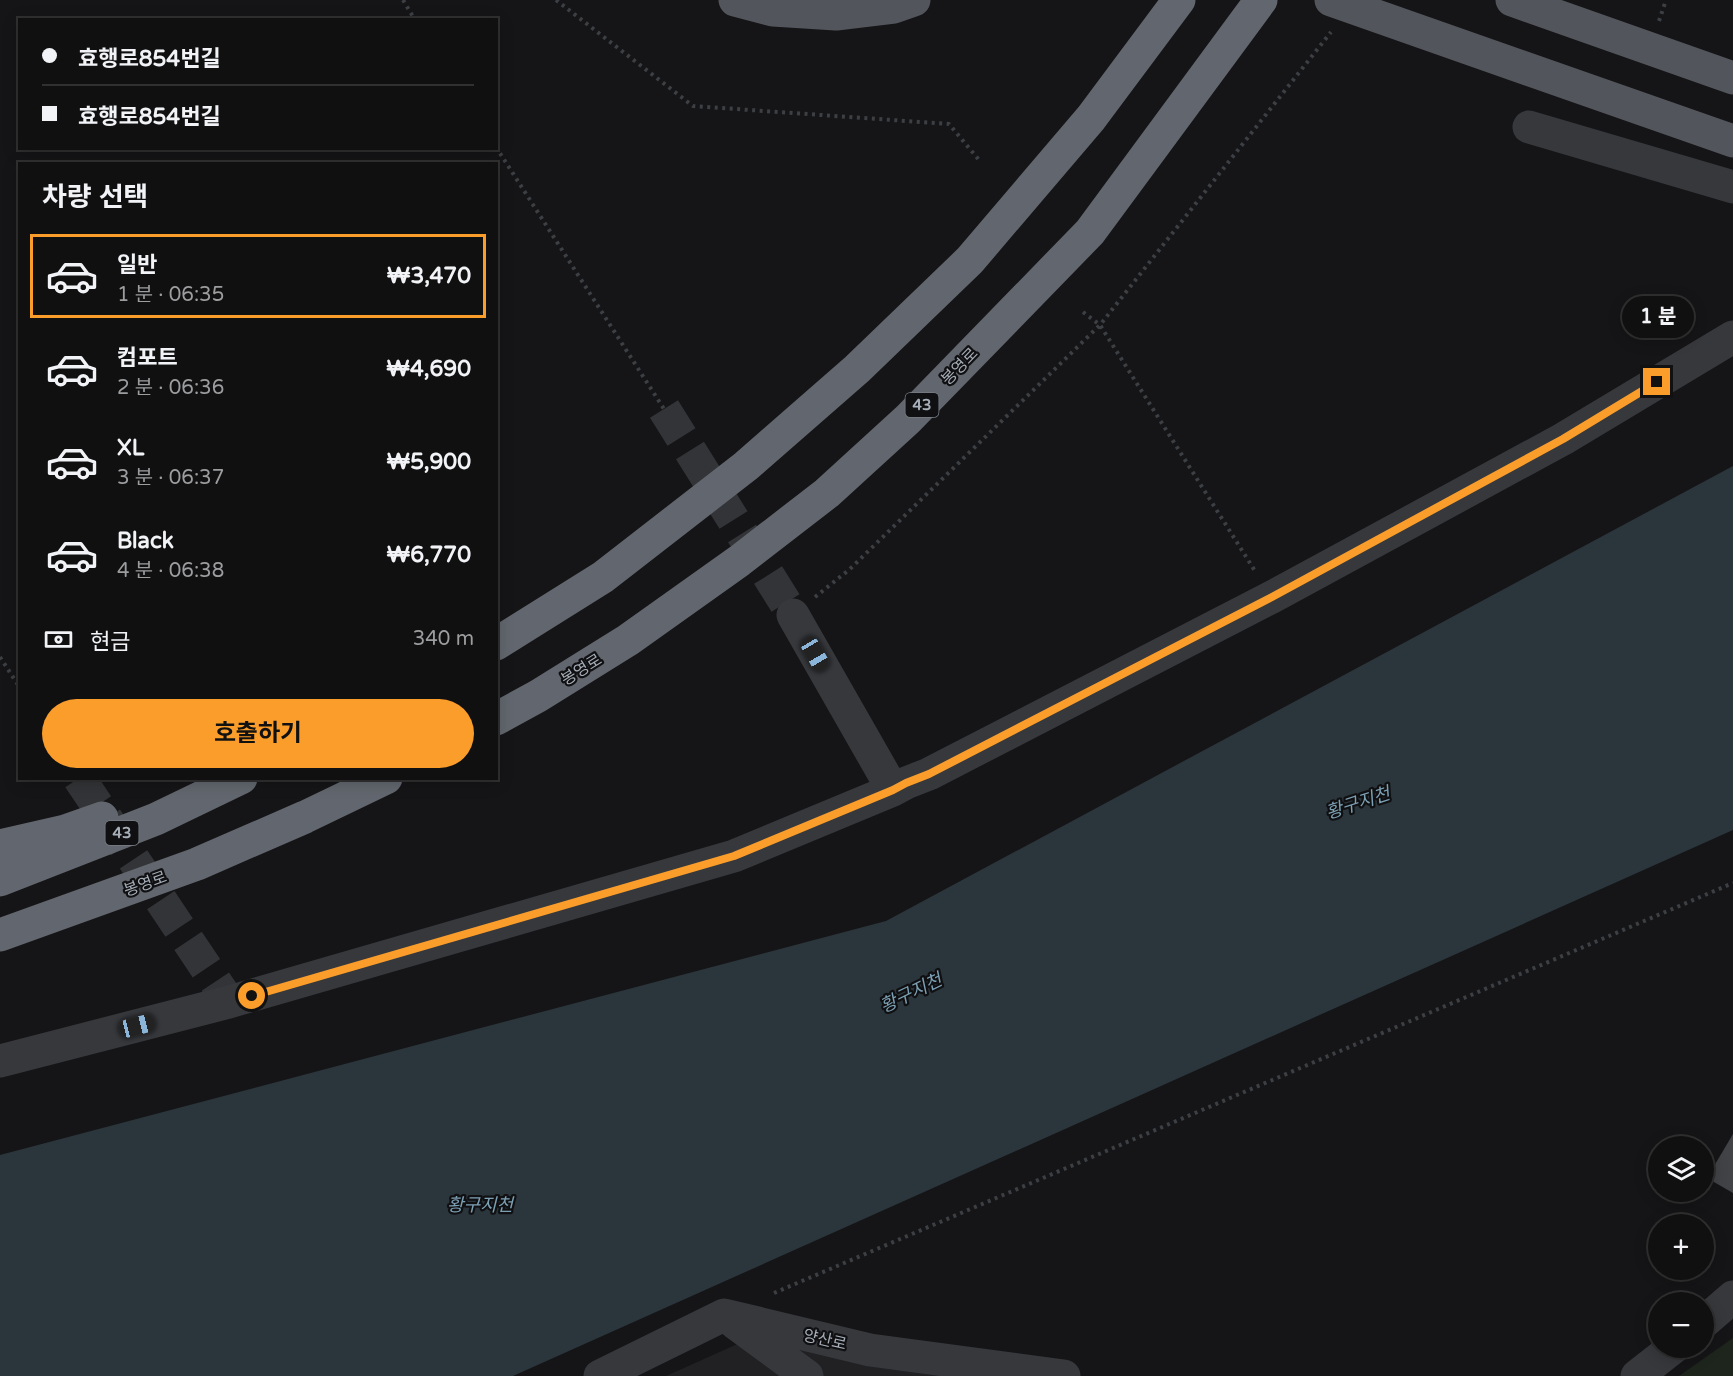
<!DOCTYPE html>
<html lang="ko">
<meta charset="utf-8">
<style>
:root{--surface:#101011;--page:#1e1e1f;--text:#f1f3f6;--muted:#9c9d9f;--line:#303031;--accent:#fa9d2b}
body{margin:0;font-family:"Varela Round","Noto Sans KR",sans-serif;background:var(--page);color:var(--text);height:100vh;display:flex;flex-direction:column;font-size:22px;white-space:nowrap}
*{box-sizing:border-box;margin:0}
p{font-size:20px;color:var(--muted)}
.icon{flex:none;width:33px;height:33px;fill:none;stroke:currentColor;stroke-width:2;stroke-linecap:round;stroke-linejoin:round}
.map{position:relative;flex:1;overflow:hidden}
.details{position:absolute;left:18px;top:162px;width:480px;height:618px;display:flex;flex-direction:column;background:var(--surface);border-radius:0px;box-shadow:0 3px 15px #0003,0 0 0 2px var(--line)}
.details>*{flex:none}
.banner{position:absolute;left:18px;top:18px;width:480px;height:132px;border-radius:0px;box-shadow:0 3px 15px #0003,0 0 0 2px var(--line);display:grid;align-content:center;height:132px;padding:0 24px;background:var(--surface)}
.controls{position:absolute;left:1648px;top:1136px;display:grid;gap:12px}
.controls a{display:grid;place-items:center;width:66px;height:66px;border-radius:50%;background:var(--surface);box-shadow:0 3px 15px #0003,0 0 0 2px var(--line);font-size:30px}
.end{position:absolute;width:27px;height:27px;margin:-14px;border:8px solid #fa9d2b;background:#111;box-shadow:0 0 0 3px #111}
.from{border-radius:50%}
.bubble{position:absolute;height:42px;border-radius:21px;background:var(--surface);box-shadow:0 3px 15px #0003,0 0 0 2px var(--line);font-size:20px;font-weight:700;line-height:42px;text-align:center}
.car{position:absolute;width:18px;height:36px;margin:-18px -9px;border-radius:8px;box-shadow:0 0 4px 2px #0007;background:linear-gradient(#222 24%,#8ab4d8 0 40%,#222 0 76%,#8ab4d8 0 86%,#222 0)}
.banner b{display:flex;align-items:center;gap:21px;height:57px;font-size:22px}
.banner b+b{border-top:2px solid var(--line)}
.banner i{width:15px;height:15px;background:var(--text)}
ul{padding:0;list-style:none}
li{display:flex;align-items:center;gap:18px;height:84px;margin:0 12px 9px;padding:0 12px;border:3px solid transparent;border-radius:0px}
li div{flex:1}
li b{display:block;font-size:22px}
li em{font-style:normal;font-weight:700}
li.active{border-color:var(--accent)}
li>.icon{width:54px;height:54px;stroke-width:1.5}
h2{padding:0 24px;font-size:27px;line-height:72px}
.pay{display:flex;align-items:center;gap:15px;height:66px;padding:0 24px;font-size:22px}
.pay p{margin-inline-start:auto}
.primary-button{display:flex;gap:12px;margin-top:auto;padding:12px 24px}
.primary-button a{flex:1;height:69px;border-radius:36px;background:var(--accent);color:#111;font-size:24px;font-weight:700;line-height:69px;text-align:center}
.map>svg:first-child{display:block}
.built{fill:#212124}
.green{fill:#1d251d}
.water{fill:#2b363c}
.building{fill:#414347}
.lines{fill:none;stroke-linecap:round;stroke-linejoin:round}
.minor-tunnel{stroke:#323437;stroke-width:33;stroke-dasharray:33 16;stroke-linecap:butt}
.path{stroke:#3c3f43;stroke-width:4;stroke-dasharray:3 4.5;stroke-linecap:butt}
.minor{stroke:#36383c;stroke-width:33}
.major{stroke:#52555b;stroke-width:33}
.highway{stroke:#62666e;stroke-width:33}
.route{stroke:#fa9d2b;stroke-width:8}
.labels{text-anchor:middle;stroke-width:4.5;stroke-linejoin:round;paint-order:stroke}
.shield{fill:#101012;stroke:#797f86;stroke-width:1.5}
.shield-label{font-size:15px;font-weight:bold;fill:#a6aeb8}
.street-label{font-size:16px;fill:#a6aeb8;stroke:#101012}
.water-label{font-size:18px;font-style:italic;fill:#7ca0b4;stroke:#101012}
</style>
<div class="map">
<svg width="1733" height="1376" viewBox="0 0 1733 1376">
<rect width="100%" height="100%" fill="#151517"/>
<path class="built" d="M742 1342 988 1376H666Z"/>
<path class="green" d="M1733 1338V1376H1679Z"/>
<path class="water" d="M1733 466V830L513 1376H0V1155L886 921Z"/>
<path class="building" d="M1733 1134V1193L1707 1178Z"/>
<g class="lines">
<path class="minor-tunnel" d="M664 409 793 615
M79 778 229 1002"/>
<path class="path" d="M403 0 415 20
M556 0 693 106 949 124 979 160
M1659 21 1666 0
M496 147 664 409
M1083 312 1100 325 1255 571
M815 597 850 569 1100 325 1331 32
M0 657 20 688
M774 1293 1733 883"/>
<path class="minor" d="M1529 127 1733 187
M793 615 893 790
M0 1061 229 1002 734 856 893 790 906 783 929 774 1272 597 1563 439 1733 337
M1704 1322 1733 1297
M735 1323 807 1376
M600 1376 724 1315 870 1350 1064 1376
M1637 1376 1674 1347"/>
<path class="major" d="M735 0 773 10 836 14 894 7 914 0
M1331 0 1733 141
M1512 0 1733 78"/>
<path class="highway" d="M496 644 603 577 746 466 857 369 970 260 1091 118 1179 0
M496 719 538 696 628 640 739 561 827 493 908 419 1090 232 1261 0
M0 846 65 831 102 818
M0 880 156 819 241 778
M0 935 197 864 305 817 386 778"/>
</g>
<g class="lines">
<path class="route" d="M252 996 734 856 893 790 906 783 929 774 1272 597 1563 439 1657 382"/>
</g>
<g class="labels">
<g class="shield">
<rect x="905.5" y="393" width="33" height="24" rx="4.5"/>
<rect x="105.5" y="821" width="33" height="24" rx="4.5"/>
</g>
<g class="shield-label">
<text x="922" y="410">43</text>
<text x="122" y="838">43</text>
</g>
<g class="street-label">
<text transform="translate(959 366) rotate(-46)" y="6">봉영로</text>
<text transform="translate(581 669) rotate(-32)" y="6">봉영로</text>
<text transform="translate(145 883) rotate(-20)" y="6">봉영로</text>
<text transform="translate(825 1339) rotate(13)" y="6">양산로</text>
</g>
<g class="water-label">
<text transform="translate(1358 803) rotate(-18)" y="6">황구지천</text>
<text transform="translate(911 993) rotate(-26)" y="6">황구지천</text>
<text x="480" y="1211">황구지천</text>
</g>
</g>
</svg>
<div class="controls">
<a><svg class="icon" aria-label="layers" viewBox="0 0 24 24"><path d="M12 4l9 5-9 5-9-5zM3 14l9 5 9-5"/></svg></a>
<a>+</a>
<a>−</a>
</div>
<i class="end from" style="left:252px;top:996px"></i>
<i class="end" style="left:1657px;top:382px"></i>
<div class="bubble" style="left:1622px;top:296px;width:72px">1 분</div>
<i class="car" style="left:815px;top:654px;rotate:150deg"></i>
<i class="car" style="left:137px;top:1026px;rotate:76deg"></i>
<div class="banner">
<b><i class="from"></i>효행로854번길</b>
<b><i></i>효행로854번길</b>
</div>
<section class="details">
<h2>차량 선택</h2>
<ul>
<li class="active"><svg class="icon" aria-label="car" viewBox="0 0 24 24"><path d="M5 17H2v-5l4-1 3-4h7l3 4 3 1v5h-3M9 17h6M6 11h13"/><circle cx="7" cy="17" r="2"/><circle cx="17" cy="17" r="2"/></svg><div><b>일반</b><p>1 분 · 06:35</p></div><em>₩3,470</em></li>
<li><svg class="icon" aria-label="car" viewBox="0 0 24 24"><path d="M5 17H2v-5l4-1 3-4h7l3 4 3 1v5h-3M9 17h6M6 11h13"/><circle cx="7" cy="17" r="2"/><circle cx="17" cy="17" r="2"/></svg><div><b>컴포트</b><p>2 분 · 06:36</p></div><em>₩4,690</em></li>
<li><svg class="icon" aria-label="car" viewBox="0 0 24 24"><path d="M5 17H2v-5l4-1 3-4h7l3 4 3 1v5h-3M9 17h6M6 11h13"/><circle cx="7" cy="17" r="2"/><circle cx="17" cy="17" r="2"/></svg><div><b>XL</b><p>3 분 · 06:37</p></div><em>₩5,900</em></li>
<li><svg class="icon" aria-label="car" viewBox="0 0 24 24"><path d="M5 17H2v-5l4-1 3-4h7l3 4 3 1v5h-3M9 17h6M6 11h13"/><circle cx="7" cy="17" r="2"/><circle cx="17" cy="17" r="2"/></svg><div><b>Black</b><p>4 분 · 06:38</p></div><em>₩6,770</em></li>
</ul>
<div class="pay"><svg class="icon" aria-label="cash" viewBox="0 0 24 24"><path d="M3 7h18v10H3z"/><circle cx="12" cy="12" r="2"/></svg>현금<p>340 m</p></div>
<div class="primary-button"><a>호출하기</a></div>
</section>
</div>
